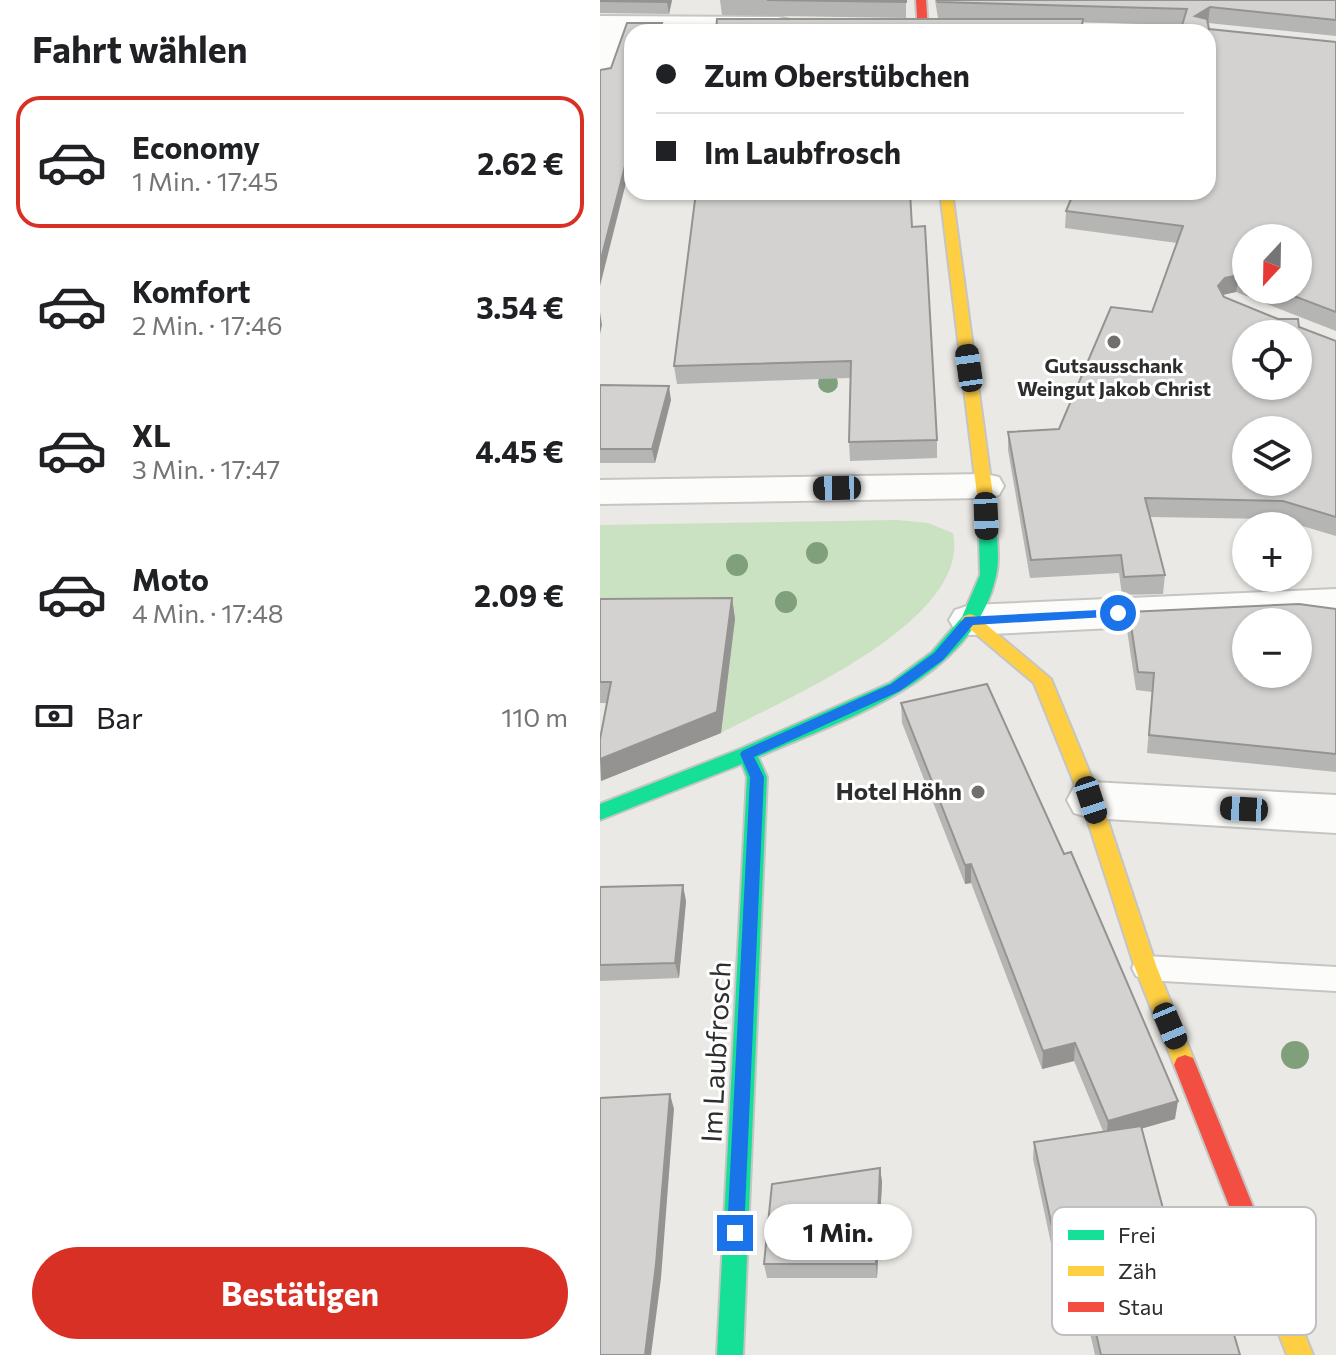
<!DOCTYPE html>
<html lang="de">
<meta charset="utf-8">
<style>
:root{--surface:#fff;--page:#f2f2f2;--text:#202124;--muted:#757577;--line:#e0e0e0;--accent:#d93025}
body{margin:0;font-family:Commissioner,sans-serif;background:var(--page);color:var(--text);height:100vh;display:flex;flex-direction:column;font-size:30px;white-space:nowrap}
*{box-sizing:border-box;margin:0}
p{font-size:26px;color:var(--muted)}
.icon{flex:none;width:44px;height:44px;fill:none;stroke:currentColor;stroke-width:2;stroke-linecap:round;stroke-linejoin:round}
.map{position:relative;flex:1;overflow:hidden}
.drawer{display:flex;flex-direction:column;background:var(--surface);width:600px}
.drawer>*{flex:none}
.top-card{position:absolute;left:24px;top:24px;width:592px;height:176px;border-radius:24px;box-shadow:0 2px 6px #0004;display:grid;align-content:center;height:176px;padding:0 32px;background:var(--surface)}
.needle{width:52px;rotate:202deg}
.buttons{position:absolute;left:632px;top:224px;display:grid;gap:16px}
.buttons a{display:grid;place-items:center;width:80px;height:80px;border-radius:50%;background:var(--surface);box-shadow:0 2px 6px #0004;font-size:40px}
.end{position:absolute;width:36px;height:36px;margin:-18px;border:10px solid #1a73e8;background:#fff;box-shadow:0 0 0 4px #fff}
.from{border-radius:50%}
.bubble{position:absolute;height:56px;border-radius:28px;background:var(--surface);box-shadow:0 2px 6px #0004;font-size:26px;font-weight:700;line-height:56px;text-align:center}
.car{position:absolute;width:24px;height:48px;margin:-24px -12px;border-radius:10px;box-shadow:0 0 6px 2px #0007;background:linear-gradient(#222 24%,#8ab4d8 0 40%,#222 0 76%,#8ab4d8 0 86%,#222 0)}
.top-card b{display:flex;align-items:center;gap:28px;height:76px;font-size:30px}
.top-card b+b{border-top:2px solid var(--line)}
.top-card i{width:20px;height:20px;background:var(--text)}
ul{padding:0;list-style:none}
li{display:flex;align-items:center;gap:24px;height:132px;margin:0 16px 12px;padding:0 16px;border:4px solid transparent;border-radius:24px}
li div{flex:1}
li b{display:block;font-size:30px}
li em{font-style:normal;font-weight:700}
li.selected{border-color:var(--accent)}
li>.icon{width:72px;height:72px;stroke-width:1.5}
h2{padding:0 32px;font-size:36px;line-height:96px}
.pay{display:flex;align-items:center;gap:20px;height:88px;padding:0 32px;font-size:30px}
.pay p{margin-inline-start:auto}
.primary-button{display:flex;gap:16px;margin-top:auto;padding:16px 32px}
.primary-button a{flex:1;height:92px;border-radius:48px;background:var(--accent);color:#fff;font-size:32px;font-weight:700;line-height:92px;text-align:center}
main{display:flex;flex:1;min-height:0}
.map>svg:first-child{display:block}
.green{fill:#cbe2c2}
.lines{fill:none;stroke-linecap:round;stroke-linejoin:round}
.lane-casing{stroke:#c5c5c4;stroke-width:4}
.street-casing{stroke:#c5c5c4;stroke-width:4}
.fast-casing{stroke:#c5c5c4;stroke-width:4}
.slow-casing{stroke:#c5c5c4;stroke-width:4}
.jam-casing{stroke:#c5c5c4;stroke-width:4}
.lane{fill:#fcfcfb;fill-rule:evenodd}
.street{fill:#fcfcfb;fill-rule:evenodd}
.fast{fill:#16e098;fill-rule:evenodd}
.slow{fill:#ffcf43;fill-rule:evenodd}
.jam{fill:#f24e42;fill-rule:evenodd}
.tree{fill:#80a07b}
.wall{fill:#b5b5b3;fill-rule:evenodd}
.shaded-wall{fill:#949392}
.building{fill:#d3d2d0;stroke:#949392;stroke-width:2;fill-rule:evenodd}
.route{fill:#1a73e8}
.poi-dot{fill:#706f6e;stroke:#fff;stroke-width:3}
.labels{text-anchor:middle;stroke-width:6;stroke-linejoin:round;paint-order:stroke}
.far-poi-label{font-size:20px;font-weight:bold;fill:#2e2e2e;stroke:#fff}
.poi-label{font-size:24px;font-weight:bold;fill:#2e2e2e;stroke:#fff;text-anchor:end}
.near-street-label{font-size:28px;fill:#2e2e2e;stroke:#fff}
.key{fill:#fff;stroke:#c0c0c0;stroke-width:2}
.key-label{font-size:22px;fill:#2e2e2e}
</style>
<main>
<section class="drawer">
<h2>Fahrt wählen</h2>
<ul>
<li class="selected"><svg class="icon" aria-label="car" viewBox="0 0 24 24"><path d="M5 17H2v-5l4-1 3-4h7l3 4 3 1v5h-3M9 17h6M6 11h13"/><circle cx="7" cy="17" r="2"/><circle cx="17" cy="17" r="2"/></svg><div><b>Economy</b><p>1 Min. · 17:45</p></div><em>2.62 €</em></li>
<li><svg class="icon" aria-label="car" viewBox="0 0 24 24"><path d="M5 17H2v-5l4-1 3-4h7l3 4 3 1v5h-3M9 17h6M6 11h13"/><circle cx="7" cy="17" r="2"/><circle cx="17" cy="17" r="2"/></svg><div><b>Komfort</b><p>2 Min. · 17:46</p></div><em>3.54 €</em></li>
<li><svg class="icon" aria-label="car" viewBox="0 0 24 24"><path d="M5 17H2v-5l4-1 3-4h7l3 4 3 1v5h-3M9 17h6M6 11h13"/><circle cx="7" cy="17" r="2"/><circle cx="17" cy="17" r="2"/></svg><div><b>XL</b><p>3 Min. · 17:47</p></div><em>4.45 €</em></li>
<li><svg class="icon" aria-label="car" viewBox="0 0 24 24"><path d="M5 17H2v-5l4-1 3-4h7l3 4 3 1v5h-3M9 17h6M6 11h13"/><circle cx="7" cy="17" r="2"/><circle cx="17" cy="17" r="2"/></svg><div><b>Moto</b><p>4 Min. · 17:48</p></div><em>2.09 €</em></li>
</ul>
<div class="pay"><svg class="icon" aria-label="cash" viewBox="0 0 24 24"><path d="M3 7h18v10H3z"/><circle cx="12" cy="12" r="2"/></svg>Bar<p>110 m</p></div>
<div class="primary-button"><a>Bestätigen</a></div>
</section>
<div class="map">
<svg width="736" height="1355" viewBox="0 0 736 1355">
<rect width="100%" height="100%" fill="#eae9e5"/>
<path class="green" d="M297 520 328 523 353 533C372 621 185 699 121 733L135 619 0 620V525Z"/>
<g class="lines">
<defs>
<path id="lane" d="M546 956 736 967V991L546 980 536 976 532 968 536 960Z"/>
<path id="street" d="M0 16 178 17 187 19 191 25 182 32H28L14 73 10 79 0 81Z
M422 21 543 24 552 26 556 32H411L413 23Z
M385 474 399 477 404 486 399 495 385 498 0 504V480Z
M736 589V617L370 635 355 630 349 620 355 610 370 605Z
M491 782 736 795V833L491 818 474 813 467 800 474 787Z"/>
<path id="fast" d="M386 498 394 503C395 525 401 554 396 576 373 681 243 719 158 757L167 777 143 1355H117L147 777 142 764 0 820V804L140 749 290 683 332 652 362 617 380 575 378 503Z"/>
<path id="slow" d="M340 192H352L394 503 386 508 378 503Z
M370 614 376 616 451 679 501 800 557 968 596 1065 593 1072 585 1075 577 1072 574 1065 535 968 481 800 434 683 364 624 361 620 364 616Z
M657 1234 666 1238 713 1355H687L645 1246 648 1238Z"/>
<path id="jam" d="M316 0H326L328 32H318Z
M585 1055 593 1058 596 1065 669 1246 666 1254 657 1258 648 1254 574 1065 577 1058Z"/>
</defs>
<use href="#lane" class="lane-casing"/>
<use href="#street" class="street-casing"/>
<use href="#fast" class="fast-casing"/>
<use href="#slow" class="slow-casing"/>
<use href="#jam" class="jam-casing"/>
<use href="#lane" class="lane"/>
<use href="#street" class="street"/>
<use href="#fast" class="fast"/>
<use href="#slow" class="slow"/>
<use href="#jam" class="jam"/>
</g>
<g class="tree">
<circle cx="228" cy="383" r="10"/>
<circle cx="217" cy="553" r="11"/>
<circle cx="137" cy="565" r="11"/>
<circle cx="186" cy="602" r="11"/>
<circle cx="695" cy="1055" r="14"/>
</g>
<path class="wall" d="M0 0H72L69 14 0 13Z
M120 0H306V18L122 15Z
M335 0H736V36L608 23 609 29 736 42V331L636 292 623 295 624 297 736 341V536L679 519 550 517 565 575 563 594 522 595 519 573 430 578 408 450V432L459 429 552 312 577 243 465 228 466 211 608 192 582 25 483 22 482 32H116L387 19 338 18ZM646 238 698 290H646Z
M312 227 337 440V458L250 461 249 442 250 378 77 384 74 366Z
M0 385 71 400 55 463H0Z
M132 598 135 619 121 733 1 781 7 703H0V599Z
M736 609V772L547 753 552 692 536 690 527 630 529 612Z
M301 703 575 1119 542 1128 593 1321 640 1355H495L484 1306 465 1309 433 1159 434 1142 503 1131 474 1061 442 1069 371 883 365 884 302 723Z
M0 887 86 901 79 978 0 981Z
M280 1168 282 1182 277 1278H167L164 1264Z"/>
<path class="shaded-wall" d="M68 0H72L69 14 67 2Z
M610 7 608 23 595 16Z
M32 139V159L0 286V263Z
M639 275 636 292 622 295 618 286 625 278Z
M0 312 2 325 0 334Z
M69 386 71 400 55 463 52 449Z
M132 598 135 619 121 733 1 781 0 759Z
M371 864V883L365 884V865Z
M83 885 86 901 79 978 75 963Z
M475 1043 474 1061 442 1069 443 1051Z
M70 1094 74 1109 61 1278 51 1355H45Z
M578 1101 575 1119 506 1139 508 1121Z
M280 1168 282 1182 277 1278 276 1264Z"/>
<path class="building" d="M0 0H68L67 2 0 1Z
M167 0H306V2Z
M337 0H736V20L610 7 595 16 607 19 609 29 736 42V312L678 290H698V238H646V278L639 275 625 278 618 286 624 297 678 319H698L699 327 736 341V517L683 501 545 498 565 575 524 577 521 555 431 560 408 432 459 429 511 307 552 312 583 226 466 211 474 192H608V32H580L587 9 338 2ZM646 334H698V386H646ZM646 430H698V482H646Z
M117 19H483L481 32H116Z
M27 23H62L59 32H32V139L0 263V70L11 68Z
M96 192H310L312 227 325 226 337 440 249 442 251 361 74 366Z
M0 385 69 386 52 449H0Z
M132 598 117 712 0 759V739L11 682H0V599Z
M699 604 736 609V754L549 735 554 673 538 672 529 612ZM646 622H698V674H646Z
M387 684 464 854 471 852 578 1101 508 1121 475 1043 443 1051 371 864 365 865 301 703Z
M83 885 75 963 0 965V887Z
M70 1094 56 1264 45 1355H0V1098Z
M541 1126 593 1321 628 1314 640 1355H501L486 1289 466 1293 434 1142Z
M280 1168 276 1264H164L172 1184Z"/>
<path class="route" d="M518 609 524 613 523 616 373 625 343 660 300 691 154 757 164 777 144 1233 142 1239H129L127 1233 150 777 140 754 142 751 291 684 334 653 365 617Z"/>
<g class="poi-dot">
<circle cx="514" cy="342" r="8"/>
<circle cx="378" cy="792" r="8"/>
</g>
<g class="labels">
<g class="far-poi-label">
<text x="514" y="373">Gutsausschank<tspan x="514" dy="23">Weingut Jakob Christ</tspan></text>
</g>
<g class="poi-label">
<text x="362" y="800">Hotel Höhn</text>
</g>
<g class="near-street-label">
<text transform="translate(116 1052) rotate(-87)" y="10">Im Laubfrosch</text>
</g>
</g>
<rect x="452" y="1207" width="264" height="128" rx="12" class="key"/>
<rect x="468" y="1230" width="36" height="10" fill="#16e098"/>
<rect x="468" y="1266" width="36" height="10" fill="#ffcf43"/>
<rect x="468" y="1302" width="36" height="10" fill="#f24e42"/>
<g class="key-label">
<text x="518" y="1243">Frei</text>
<text x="518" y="1279">Zäh</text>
<text x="518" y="1315">Stau</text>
</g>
</svg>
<div class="buttons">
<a><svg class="needle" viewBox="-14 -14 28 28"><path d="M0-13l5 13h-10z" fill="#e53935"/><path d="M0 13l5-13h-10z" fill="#757577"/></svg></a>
<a><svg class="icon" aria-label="locate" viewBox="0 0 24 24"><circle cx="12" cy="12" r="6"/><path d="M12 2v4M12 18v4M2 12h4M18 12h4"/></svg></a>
<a><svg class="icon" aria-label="layers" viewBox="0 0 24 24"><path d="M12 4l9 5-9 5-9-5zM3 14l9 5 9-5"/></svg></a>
<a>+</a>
<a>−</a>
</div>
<i class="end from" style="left:518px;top:613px"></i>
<i class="end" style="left:135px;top:1233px"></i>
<div class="bubble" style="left:164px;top:1204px;width:148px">1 Min.</div>
<i class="car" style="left:369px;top:368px;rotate:352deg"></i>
<i class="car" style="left:237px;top:488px;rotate:269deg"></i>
<i class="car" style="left:386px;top:516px;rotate:178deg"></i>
<i class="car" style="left:491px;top:800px;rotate:162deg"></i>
<i class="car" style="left:644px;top:809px;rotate:273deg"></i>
<i class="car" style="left:570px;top:1026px;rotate:157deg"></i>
<div class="top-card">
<b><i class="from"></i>Zum Oberstübchen</b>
<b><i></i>Im Laubfrosch</b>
</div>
</div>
</main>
